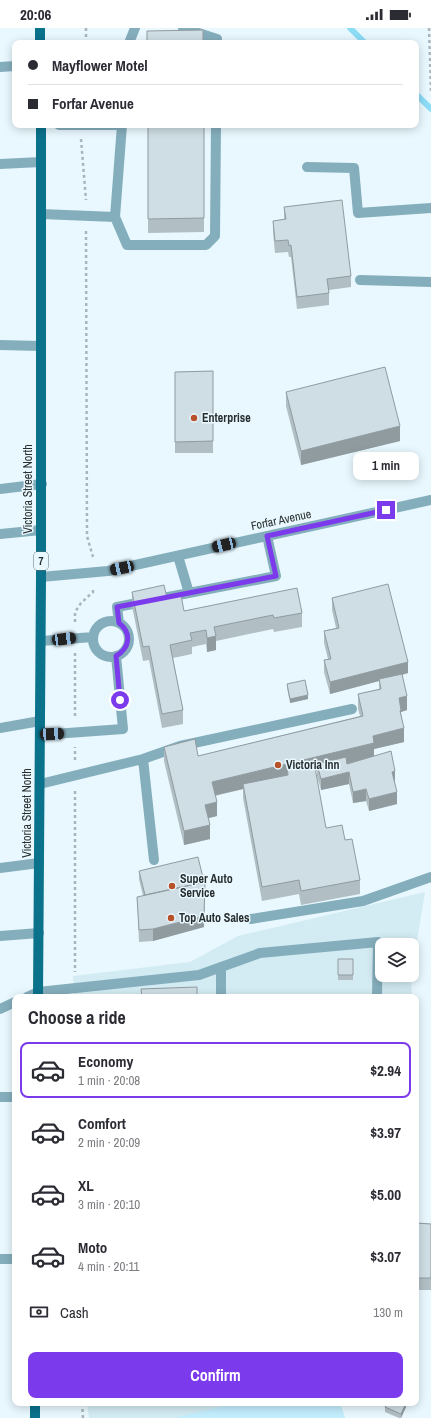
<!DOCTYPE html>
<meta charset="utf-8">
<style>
:root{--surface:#fff;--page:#f2f2f3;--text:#2b2b33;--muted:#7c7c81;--line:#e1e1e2;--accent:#7c3aed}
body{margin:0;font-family:"Archivo Narrow",sans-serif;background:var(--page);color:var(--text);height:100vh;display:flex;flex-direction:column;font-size:15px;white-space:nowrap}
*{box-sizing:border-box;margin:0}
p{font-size:13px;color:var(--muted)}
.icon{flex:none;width:22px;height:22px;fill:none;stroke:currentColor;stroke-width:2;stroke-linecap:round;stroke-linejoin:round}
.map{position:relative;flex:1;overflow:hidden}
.drawer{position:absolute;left:12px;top:966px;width:407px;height:412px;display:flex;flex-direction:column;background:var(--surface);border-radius:8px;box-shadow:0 2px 10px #0003}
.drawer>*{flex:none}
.banner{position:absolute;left:12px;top:12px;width:407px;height:88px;border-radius:8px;box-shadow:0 2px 10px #0003;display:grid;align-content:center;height:88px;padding:0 16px;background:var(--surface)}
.fabs{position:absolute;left:375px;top:910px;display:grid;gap:8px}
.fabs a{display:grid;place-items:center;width:44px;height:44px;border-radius:8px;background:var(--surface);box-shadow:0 2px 10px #0003;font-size:20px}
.end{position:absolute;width:18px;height:18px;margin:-9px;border:5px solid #7c3aed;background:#fff;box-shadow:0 0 0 2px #fff}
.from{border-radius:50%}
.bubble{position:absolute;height:28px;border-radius:8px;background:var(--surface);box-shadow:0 2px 10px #0003;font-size:13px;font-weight:800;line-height:28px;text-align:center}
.car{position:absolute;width:12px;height:24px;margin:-12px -6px;border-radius:5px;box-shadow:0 0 3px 1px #0007;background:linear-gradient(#222 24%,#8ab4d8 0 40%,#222 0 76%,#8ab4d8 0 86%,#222 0)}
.banner b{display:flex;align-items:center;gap:14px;height:38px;font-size:15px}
.banner b+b{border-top:1px solid var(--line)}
.banner i{width:10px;height:10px;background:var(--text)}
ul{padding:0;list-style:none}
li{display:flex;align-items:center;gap:12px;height:56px;margin:0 8px 6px;padding:0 8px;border:2px solid transparent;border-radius:8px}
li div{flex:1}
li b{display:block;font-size:15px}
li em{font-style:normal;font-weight:800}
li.active{border-color:var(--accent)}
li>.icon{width:36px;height:36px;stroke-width:1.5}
h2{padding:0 16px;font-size:18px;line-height:48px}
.pay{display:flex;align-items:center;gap:10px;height:44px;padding:0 16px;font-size:15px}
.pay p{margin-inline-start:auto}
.primary-button{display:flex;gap:8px;margin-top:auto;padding:8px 16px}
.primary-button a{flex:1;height:46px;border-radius:8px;background:var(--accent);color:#fff;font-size:16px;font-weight:800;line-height:46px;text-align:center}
.status{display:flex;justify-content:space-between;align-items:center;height:28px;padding:0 20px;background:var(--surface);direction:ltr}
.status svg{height:11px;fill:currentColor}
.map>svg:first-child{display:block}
.built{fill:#d3ebf3}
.green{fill:#c3eefd}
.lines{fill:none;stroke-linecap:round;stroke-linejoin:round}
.stream{stroke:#8ddcf6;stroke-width:6}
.path{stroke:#a9b5ba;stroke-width:2.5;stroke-dasharray:3 3;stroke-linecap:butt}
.minor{stroke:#85aebc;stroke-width:10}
.major{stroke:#0a728b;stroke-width:10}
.wall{fill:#b1bfc4}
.shaded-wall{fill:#909ba0}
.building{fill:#cedee4;stroke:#909ba0}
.route{stroke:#7c3aed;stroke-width:5}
.poi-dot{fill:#b85129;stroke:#e8f8fe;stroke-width:1.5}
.labels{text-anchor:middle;stroke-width:3;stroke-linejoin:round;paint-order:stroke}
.shield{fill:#e8f8fe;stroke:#626b6e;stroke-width:1}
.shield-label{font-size:11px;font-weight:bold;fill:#282e30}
.poi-label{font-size:12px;font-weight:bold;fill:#282e30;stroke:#e8f8fe;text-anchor:start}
.street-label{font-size:12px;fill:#282e30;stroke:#e8f8fe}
</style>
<div class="status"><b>20:06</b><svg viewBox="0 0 49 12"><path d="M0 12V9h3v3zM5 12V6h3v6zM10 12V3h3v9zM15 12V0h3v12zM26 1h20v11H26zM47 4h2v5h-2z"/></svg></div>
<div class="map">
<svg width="431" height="1390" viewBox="0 0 431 1390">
<rect width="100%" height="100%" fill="#e8f8fe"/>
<path class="built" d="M425 864 412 943V917H382V947H411L412 969H74L73 948 190 934 238 908Z
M87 1375H340L345 1390H89Z"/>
<path class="green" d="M236 1375H340L345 1390H174Z"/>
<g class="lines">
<path class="stream" d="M350 0 365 15
M416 66 431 81"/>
<path class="path" d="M86 0V15
M429 0 431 64
M81 111 86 172
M86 203 87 508 93 529
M75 594V584L81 575 93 564V560
M75 625V688
M75 732V719
M75 763V944
M82 1375 83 1390"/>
<path class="minor" d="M183 0 217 11V15
M129 15 135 0
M0 39 15 38
M59 97H122
M122 97 115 189 127 217H206L215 208 216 97
M0 136 41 134
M307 139 354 140 358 185 431 180
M41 186 115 189
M360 252 431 254
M0 317 41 318
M0 461 42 456
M0 506 41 502
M178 528 189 565
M41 549 108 543 431 472
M93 611a18 18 0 1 1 36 0a18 18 0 1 1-36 0Z
M119 595 117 579 276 548 267 508
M41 613 93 609
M0 700 40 693
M40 707 123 701 116 628
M143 731 154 832
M40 756 143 731 180 718 352 681
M0 840 39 835
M251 891 363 873 431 849
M0 908 39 905
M27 969 38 964 199 947 260 925 378 914 377 969
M221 969V939
M0 981 15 974
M0 1069H15
M0 1231H15"/>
<path class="major" d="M40 0V15
M38 969 41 549V97
M35 1390V1375"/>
</g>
<path class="wall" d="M148 97H204V204L148 205Z
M284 179 351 248V259L329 262V277L297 281 291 229H289L288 224 275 225 273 204V193L284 191Z
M213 343V425H175V344Z
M286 364 400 413 301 437 286 378Z
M132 564 167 570 184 583 302 585V599L274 604 273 601 216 613V622L207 624 206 616 192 619V626L173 630 183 682V696L162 700 149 632 143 633 132 578Z
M332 570 408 645 402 647 407 682 401 684 404 714 374 721V728L395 755 397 776 369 783 366 773 353 775 349 756 321 762 317 748V743H315L326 800 345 812 360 852V866L301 877 299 866 262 873 243 770V761L215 768 217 788 209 790 210 811 184 817 164 733V719L198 728 360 688 358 681V666L379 661V653L330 666 324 644V632L328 631 324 615V603L336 600 332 582Z
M287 656 308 671 290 675 287 660Z
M139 843 204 899 153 913 139 914 137 869 143 868 139 851Z
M338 931H353V952H338Z
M417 1195 431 1196V1262H417Z
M385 1379H406L401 1390H399L385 1384Z"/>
<path class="shaded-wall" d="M400 398V413L301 437V423Z
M216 608V622L207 624V610Z
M408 634V645L379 653V651V653L330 666V654Z
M308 667V671L290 675V671Z
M407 668V682L401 684V696L399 670Z
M404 700V714L374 721V729L319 742 317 736V743L288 750 287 739V750L243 756V761L212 768V754L373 708Z
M395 743V755L392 756V744Z
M349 744V756L321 762V751Z
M366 761V773L353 775V764Z
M397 764V776L369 783V771Z
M217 774V788L205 791V777Z
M210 797V811L184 817V803Z
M205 854 204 899 153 913V901Z
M406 1375V1379L401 1390V1386Z"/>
<path class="building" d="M203 2V15H147V3Z
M148 97H204V190L148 191Z
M342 172 351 248 327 251 329 265 297 269 291 217 289 218 288 212 275 213 273 193 286 191 284 179Z
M385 339 400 398 301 423 286 364Z
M213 343V413L175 414V344Z
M388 556 408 634 330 654 324 632 331 631 324 603 339 600 332 570Z
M164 557 167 570 181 567 184 583 297 560 302 585 274 590 273 587 214 599 216 608 207 610 206 602 190 605 192 612 170 617 183 682 162 686 149 618 143 619 132 564Z
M402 646 407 668 399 670 401 682 400 683 404 700 373 708 374 715 212 754 217 774 205 777 210 797 184 803 164 719 195 711 198 728 363 688 358 666 381 661 379 651Z
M305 652 308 667 290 671 287 656Z
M391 723 395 743 392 744 397 764 369 771 366 761 353 764 349 744 321 751 317 736 346 729 347 736Z
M314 734 326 800 342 797 345 812 352 811 360 852 301 863 299 852 262 859 243 756 288 747 287 739Z
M198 829 204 854 145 867 139 843Z
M205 854 204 888 153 901 139 902 137 869Z
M338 931H353V947H338Z
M197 959V969H142L141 961Z
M417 1195 431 1196V1250H417Z
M387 1375H406L401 1386 385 1379Z"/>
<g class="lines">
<path class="route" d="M120 672 116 628C130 620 132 605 119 595L117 579 276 548 267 508 386 482"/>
</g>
<g class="poi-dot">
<circle cx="194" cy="390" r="4"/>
<circle cx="278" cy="737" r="4"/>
<circle cx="172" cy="858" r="4"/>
<circle cx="171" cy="890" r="4"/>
</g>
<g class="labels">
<rect class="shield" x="34" y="524" width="14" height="18" rx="3"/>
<g class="shield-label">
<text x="41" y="537">7</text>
</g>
<g class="poi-label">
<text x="202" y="394">Enterprise</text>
<text x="286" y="741">Victoria Inn</text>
<text x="180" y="855">Super Auto<tspan x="180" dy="14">Service</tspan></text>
<text x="179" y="894">Top Auto Sales</text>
</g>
<g class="street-label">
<text transform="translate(28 461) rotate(-90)" y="4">Victoria Street North</text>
<text transform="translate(281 492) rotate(-12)" y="4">Forfar Avenue</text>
<text transform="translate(27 785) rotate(-90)" y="4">Victoria Street North</text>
</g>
</g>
</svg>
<div class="fabs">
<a><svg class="icon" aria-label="layers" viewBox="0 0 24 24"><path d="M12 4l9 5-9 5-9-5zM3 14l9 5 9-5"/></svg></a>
</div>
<i class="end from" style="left:120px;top:672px"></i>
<i class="end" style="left:386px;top:482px"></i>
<div class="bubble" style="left:353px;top:424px;width:66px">1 min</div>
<i class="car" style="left:224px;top:517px;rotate:257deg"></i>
<i class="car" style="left:122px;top:540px;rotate:258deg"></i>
<i class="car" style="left:64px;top:611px;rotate:83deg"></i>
<i class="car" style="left:52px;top:706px;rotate:87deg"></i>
<div class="banner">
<b><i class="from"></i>Mayflower Motel</b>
<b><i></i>Forfar Avenue</b>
</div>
<section class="drawer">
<h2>Choose a ride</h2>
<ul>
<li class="active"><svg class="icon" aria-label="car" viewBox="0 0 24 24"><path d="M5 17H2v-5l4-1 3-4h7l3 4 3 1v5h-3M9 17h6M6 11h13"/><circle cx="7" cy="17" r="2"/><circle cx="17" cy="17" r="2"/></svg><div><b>Economy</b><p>1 min · 20:08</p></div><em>$2.94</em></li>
<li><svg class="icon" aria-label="car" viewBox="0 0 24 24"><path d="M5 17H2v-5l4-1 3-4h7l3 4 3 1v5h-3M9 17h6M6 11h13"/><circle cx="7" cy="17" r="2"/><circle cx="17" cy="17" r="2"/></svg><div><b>Comfort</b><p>2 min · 20:09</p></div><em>$3.97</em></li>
<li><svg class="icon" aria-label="car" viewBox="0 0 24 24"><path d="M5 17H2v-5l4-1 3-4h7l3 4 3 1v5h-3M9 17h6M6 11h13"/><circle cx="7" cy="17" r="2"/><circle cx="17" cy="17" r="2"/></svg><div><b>XL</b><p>3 min · 20:10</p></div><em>$5.00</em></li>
<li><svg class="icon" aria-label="car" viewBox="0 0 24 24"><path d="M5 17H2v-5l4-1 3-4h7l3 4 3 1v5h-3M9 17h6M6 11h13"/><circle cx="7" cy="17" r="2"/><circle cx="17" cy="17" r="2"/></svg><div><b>Moto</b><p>4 min · 20:11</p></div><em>$3.07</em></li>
</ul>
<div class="pay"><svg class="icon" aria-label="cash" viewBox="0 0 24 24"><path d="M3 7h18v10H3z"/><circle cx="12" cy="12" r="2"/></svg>Cash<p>130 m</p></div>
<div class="primary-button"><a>Confirm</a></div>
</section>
</div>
